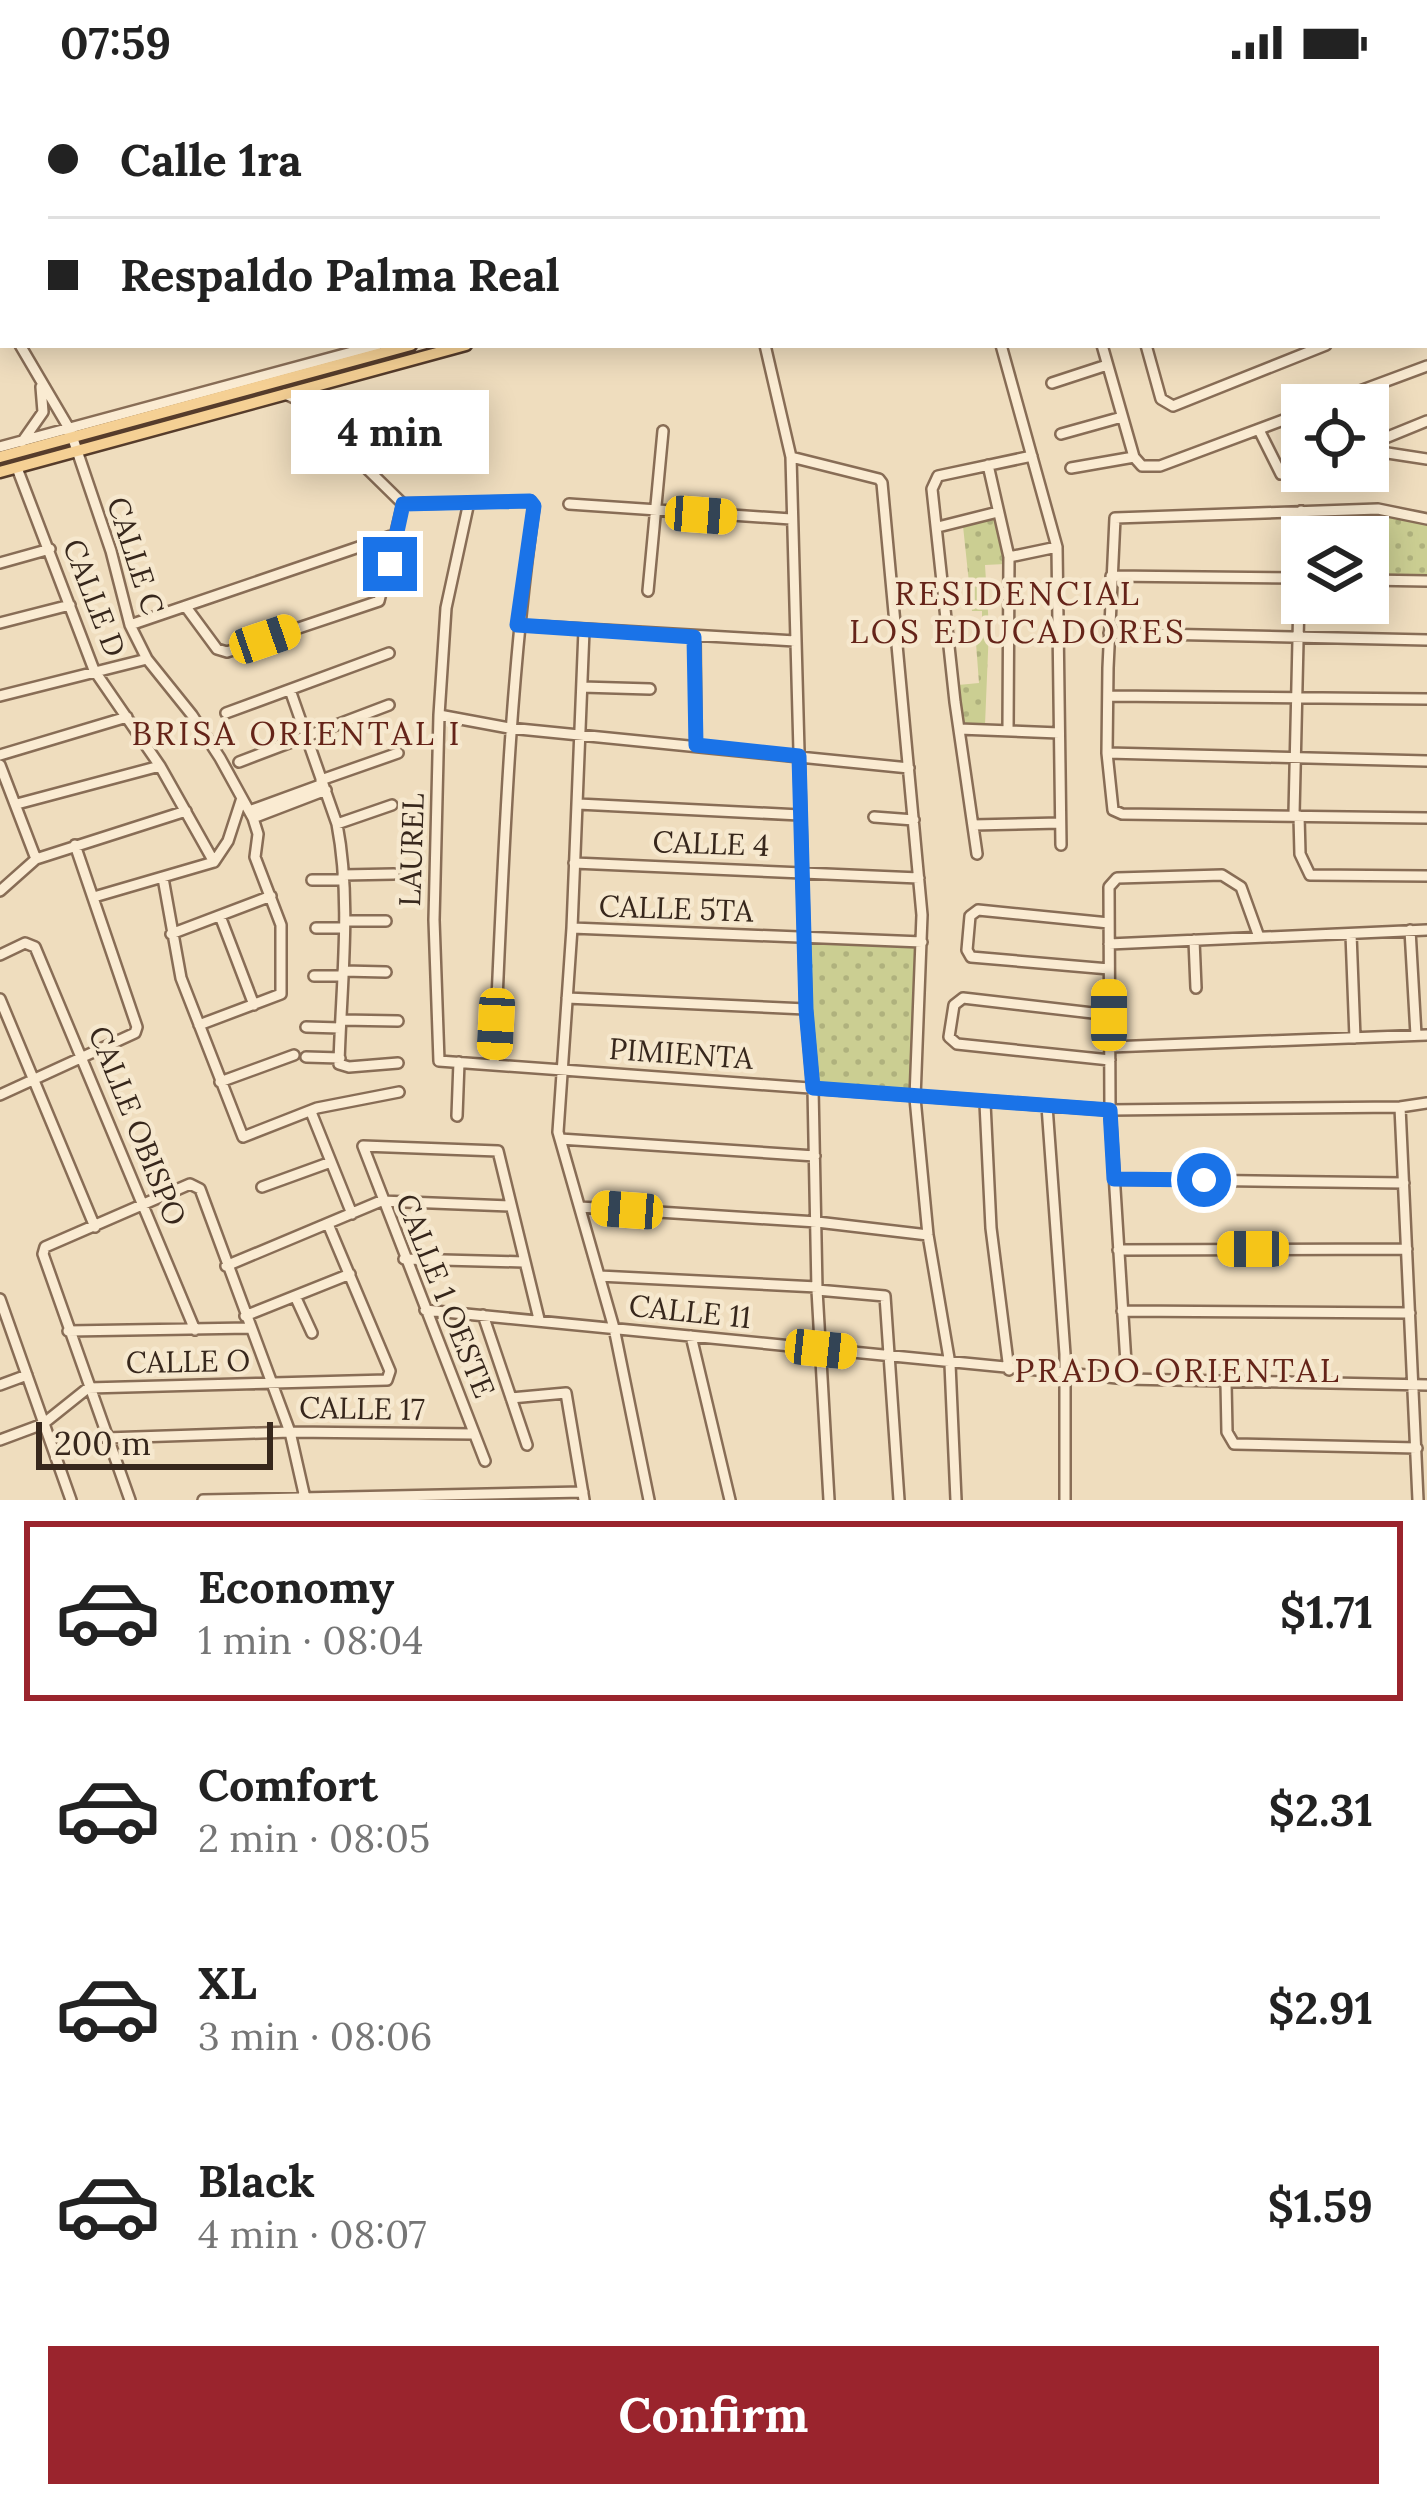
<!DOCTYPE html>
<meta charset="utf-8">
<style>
:root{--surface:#fff;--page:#f6f6f6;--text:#222;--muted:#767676;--line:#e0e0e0;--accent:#9a242d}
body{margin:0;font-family:Lora,serif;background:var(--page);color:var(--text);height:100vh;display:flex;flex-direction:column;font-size:45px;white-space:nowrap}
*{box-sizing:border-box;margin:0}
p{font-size:39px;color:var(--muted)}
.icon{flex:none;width:66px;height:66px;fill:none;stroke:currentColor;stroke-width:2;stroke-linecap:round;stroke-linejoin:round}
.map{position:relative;height:1416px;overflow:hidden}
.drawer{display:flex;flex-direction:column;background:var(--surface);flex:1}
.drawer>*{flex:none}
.top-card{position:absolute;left:0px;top:0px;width:1428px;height:264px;box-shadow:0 6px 30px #0003;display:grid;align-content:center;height:264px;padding:0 48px;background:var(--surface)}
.buttons{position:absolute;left:1281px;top:300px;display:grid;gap:24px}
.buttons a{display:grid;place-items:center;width:108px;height:108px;border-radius:0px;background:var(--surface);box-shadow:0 6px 30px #0003;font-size:60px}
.scale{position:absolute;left:36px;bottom:30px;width:237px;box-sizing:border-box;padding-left:12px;border:6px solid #37271c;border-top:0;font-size:33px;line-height:42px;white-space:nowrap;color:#37271c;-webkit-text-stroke:9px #f6e8ce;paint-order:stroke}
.end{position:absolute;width:54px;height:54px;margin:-27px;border:15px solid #1a73e8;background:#fff;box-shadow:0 0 0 6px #fff}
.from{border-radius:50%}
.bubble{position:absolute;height:84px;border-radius:0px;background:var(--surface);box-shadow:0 6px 30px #0003;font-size:39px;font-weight:700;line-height:84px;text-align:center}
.car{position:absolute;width:36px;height:72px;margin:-36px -18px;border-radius:15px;box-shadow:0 0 9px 3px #0007;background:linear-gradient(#f5c518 24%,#345 0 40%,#f5c518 0 76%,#345 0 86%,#f5c518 0)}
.top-card b{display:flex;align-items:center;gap:42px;height:114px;font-size:45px}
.top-card b+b{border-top:3px solid var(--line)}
.top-card i{width:30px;height:30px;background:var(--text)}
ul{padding:21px 0 0;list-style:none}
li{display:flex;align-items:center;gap:36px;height:180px;margin:0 24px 18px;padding:0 24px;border:6px solid transparent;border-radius:0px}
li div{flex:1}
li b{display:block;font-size:45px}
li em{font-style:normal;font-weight:700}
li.on{border-color:var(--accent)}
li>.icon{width:108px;height:108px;stroke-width:1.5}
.action{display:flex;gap:24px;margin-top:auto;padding:24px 48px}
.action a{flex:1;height:138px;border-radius:0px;background:var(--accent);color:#fff;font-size:48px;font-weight:700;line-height:138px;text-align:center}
.status{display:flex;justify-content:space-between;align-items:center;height:84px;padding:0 60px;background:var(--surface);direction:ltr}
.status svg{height:33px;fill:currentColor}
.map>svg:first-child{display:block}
.park{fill:url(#park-dots)}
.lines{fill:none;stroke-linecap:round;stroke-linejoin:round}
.minor-casing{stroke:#886d56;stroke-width:14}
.major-casing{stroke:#563c2b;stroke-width:15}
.minor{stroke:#faebd2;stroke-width:9}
.major{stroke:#f5d094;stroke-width:10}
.route{stroke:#1a73e8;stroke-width:15}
.labels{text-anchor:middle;stroke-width:9;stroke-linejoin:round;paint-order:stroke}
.street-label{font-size:30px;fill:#37271c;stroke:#f6e8ce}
.neighbourhood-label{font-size:33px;letter-spacing:3px;fill:#652419;stroke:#f6e8ce}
</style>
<div class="status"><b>07:59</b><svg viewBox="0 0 49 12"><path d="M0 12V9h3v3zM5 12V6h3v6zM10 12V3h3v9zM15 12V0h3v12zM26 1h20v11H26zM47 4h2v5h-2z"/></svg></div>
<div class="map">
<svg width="1427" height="1416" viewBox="0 0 1427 1416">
<defs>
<pattern id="park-dots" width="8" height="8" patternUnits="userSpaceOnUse" patternTransform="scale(3)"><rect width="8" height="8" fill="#cbce92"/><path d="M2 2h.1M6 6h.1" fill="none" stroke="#afb17d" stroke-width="1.8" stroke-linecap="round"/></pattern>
</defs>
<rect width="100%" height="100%" fill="#efddbe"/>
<path class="park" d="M1377 428 1427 439V493L1368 492V453H1306L1307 432Z
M994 434 1005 480 985 481 989 544 985 641H963L958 601 979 599 975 546 982 545V527H972L963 442Z
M918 858 910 1007 813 1000 809 859Z"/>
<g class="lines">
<defs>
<path id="minor" d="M1316 3 1327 0
M1425 92 1427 91
M1425 102 1427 111
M1425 224 1427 223
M0 231 3 235
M20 261 70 346 111 467 130 541 147 575 192 631 220 674 253 734 258 750 255 773 281 841V910L199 941
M765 261 791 373 806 925 813 1004 817 1206 829 1416
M1001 261 1057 463 1061 761
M1102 261 1134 373 1142 382H1160L1302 329
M1146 261 1161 315 1173 322 1326 261
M1052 299 1107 281
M285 310 296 315 403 420 530 417 534 423C508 608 503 793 494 980
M1322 321 1427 282
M1259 346 1281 390 1302 385
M1061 350 1122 333
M22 358 43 328 41 303
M1368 361 1427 337
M0 363 378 261
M1368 366 1427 375
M791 373 879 395 882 399 922 831 915 1014 928 1151 950 1280 956 1416
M988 381 1009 473 1008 646
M17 384 94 586 160 682 214 778
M1071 384 1134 373
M469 418 446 524 439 631 434 836 439 977 1110 1026 1400 1023 1427 1019
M569 420 791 435
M1427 435 1378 425 1115 434 1108 584 1107 669 1113 726 1122 730 1427 734
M938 443 998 428
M1009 473 1057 463
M0 479 50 465
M1111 492 1302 494
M1368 496 1427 497
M648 507 663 347
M186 523 217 565 227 568 379 517 403 420
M0 539 70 521
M130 541 397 450
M517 541 795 557
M584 546 572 844 558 1048 614 1244 649 1416
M1109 549 1427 556
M695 553 696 661
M582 603 650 605
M290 606 337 740C352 818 341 901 339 980L349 983 398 979
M0 612 147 575
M1109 612 1427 615
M226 629 389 569
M439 631 509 644 909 684
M959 645 1059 649
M1107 669 1427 677
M0 671 127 633
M239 678 389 621
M0 681 36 775
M321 696 398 669
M17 720 160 682
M578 720 800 731
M249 727 323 700
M1294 730 1301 427
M1299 732 1300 770 1310 791 1427 792
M874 733 914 736
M253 734 326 706
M337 740 392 721
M973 741 1060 739
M977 770 955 618 932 405 938 392 1032 372
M574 779 919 794
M343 791 394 790
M163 794 181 894 243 1053 317 1024 399 1008
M312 796H343
M0 807 36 775 186 727
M94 813 214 778 228 757 242 714
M220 832 254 921
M345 837H386
M1109 839 978 826 970 832 967 866 971 873 1109 885
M316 844H344
M572 844 922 858
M1410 846 1416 951
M171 850 271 812
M1351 850 1355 954
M1194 856 1196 904
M1109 860 1427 846
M0 871 25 859 35 863 195 1246
M343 887 386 888
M314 892H342
M567 914 806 925
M0 915 95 1143
M1110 931 963 914 954 921 949 953 957 960 1110 976
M341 936 398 937
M306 943 340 944
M1110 963 1427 951
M306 973 340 974
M220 998 294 971
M0 1011 135 949 137 943 75 761
M985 1019 991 1144 1009 1286
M1047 1022 1065 1270V1416
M1400 1023 1418 1416
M311 1028 352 1130
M457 1032 459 978
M560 1055 815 1072
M1114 1095 1404 1099
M262 1103 331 1078
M580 1123 817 1138 928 1151
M1118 1166 1407 1165
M404 1175 524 1178
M226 1182 381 1117 510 1122
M599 1192 817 1203
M817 1206 885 1212 899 1416
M295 1212 312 1249
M0 1215 71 1416
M425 1226 1127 1295 1427 1301
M1122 1227 1410 1229
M483 1231 527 1361
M245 1232 350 1190
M68 1247 250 1244
M691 1252 730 1416
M1127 1295 1110 1026 1109 803 1117 794 1222 791 1241 803 1259 853
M1226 1299 1227 1348 1234 1360 1417 1364
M0 1301 27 1291
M511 1314 566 1309 584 1416
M106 1354 290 1348 474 1350
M0 1356 43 1340 88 1304 387 1296 390 1287 328 1140
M485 1377 363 1062 498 1067 539 1235
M130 1416 43 1170 45 1163 190 1100 200 1105 290 1348 305 1414
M203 1416 583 1408"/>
<path id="major" d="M1350 3 1360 0
M1403 3 1414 0
M0 373 411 261
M0 388 466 261"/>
</defs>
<use href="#minor" class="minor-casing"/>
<use href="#major" class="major-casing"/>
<use href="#minor" class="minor"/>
<use href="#major" class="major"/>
</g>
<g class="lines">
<path class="route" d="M390 480 403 420 530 417 534 422 517 541 694 553 696 661 799 672 806 925 813 1004 1110 1026 1114 1095 1204 1096"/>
</g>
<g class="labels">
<g class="street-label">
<text transform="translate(135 472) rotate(72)" y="10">CALLE C</text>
<text transform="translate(94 514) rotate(69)" y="10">CALLE D</text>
<text transform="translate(711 760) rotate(2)" y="10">CALLE 4</text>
<text transform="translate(412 766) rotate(-88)" y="10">LAUREL</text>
<text transform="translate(676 825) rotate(2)" y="10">CALLE 5TA</text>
<text transform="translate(681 970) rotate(4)" y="10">PIMIENTA</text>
<text transform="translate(137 1042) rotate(68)" y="10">CALLE OBISPO</text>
<text transform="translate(445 1212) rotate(68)" y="10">CALLE 1 OESTE</text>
<text transform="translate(690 1228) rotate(6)" y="10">CALLE 11</text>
<text transform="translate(188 1278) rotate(-1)" y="10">CALLE O</text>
<text transform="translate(362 1325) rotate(1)" y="10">CALLE 17</text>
</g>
<g class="neighbourhood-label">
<text x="1018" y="521">RESIDENCIAL<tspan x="1018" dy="38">LOS EDUCADORES</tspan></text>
<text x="297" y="661">BRISA ORIENTAL I</text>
<text x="1178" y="1298">PRADO ORIENTAL</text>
</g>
</g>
</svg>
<div class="buttons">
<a><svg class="icon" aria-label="locate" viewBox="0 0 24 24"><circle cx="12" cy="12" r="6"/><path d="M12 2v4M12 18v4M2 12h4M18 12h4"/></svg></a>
<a><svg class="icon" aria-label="layers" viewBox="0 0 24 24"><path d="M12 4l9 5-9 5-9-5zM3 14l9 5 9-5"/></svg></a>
</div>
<div class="scale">200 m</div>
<i class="end from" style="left:1204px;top:1096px"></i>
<i class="end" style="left:390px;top:480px"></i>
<div class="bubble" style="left:291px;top:306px;width:198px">4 min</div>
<i class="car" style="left:701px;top:431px;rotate:94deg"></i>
<i class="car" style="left:265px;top:555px;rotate:71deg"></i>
<i class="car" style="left:1109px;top:931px;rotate:0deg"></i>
<i class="car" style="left:496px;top:940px;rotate:183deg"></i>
<i class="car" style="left:627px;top:1126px;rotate:274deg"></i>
<i class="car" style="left:1253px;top:1165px;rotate:270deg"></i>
<i class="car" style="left:821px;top:1265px;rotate:96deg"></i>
<div class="top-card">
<b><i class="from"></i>Calle 1ra</b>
<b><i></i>Respaldo Palma Real</b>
</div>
</div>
<section class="drawer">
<ul>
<li class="on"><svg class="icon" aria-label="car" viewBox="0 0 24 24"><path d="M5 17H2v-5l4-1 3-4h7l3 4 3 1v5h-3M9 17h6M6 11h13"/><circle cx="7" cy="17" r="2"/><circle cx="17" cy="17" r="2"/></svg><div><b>Economy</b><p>1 min · 08:04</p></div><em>$1.71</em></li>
<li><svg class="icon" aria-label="car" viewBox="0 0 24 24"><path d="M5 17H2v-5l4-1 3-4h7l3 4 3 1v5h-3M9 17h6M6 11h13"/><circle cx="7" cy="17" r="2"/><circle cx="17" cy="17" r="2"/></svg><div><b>Comfort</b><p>2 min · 08:05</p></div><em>$2.31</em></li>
<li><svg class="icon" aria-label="car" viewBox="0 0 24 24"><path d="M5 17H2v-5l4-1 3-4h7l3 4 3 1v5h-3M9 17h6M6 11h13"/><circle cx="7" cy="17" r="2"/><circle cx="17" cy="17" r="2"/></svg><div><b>XL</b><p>3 min · 08:06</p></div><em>$2.91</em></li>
<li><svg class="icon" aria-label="car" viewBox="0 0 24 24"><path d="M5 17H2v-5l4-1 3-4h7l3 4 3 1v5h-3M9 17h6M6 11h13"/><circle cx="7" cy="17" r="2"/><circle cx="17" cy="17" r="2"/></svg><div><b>Black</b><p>4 min · 08:07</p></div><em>$1.59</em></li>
</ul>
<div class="action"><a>Confirm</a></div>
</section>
